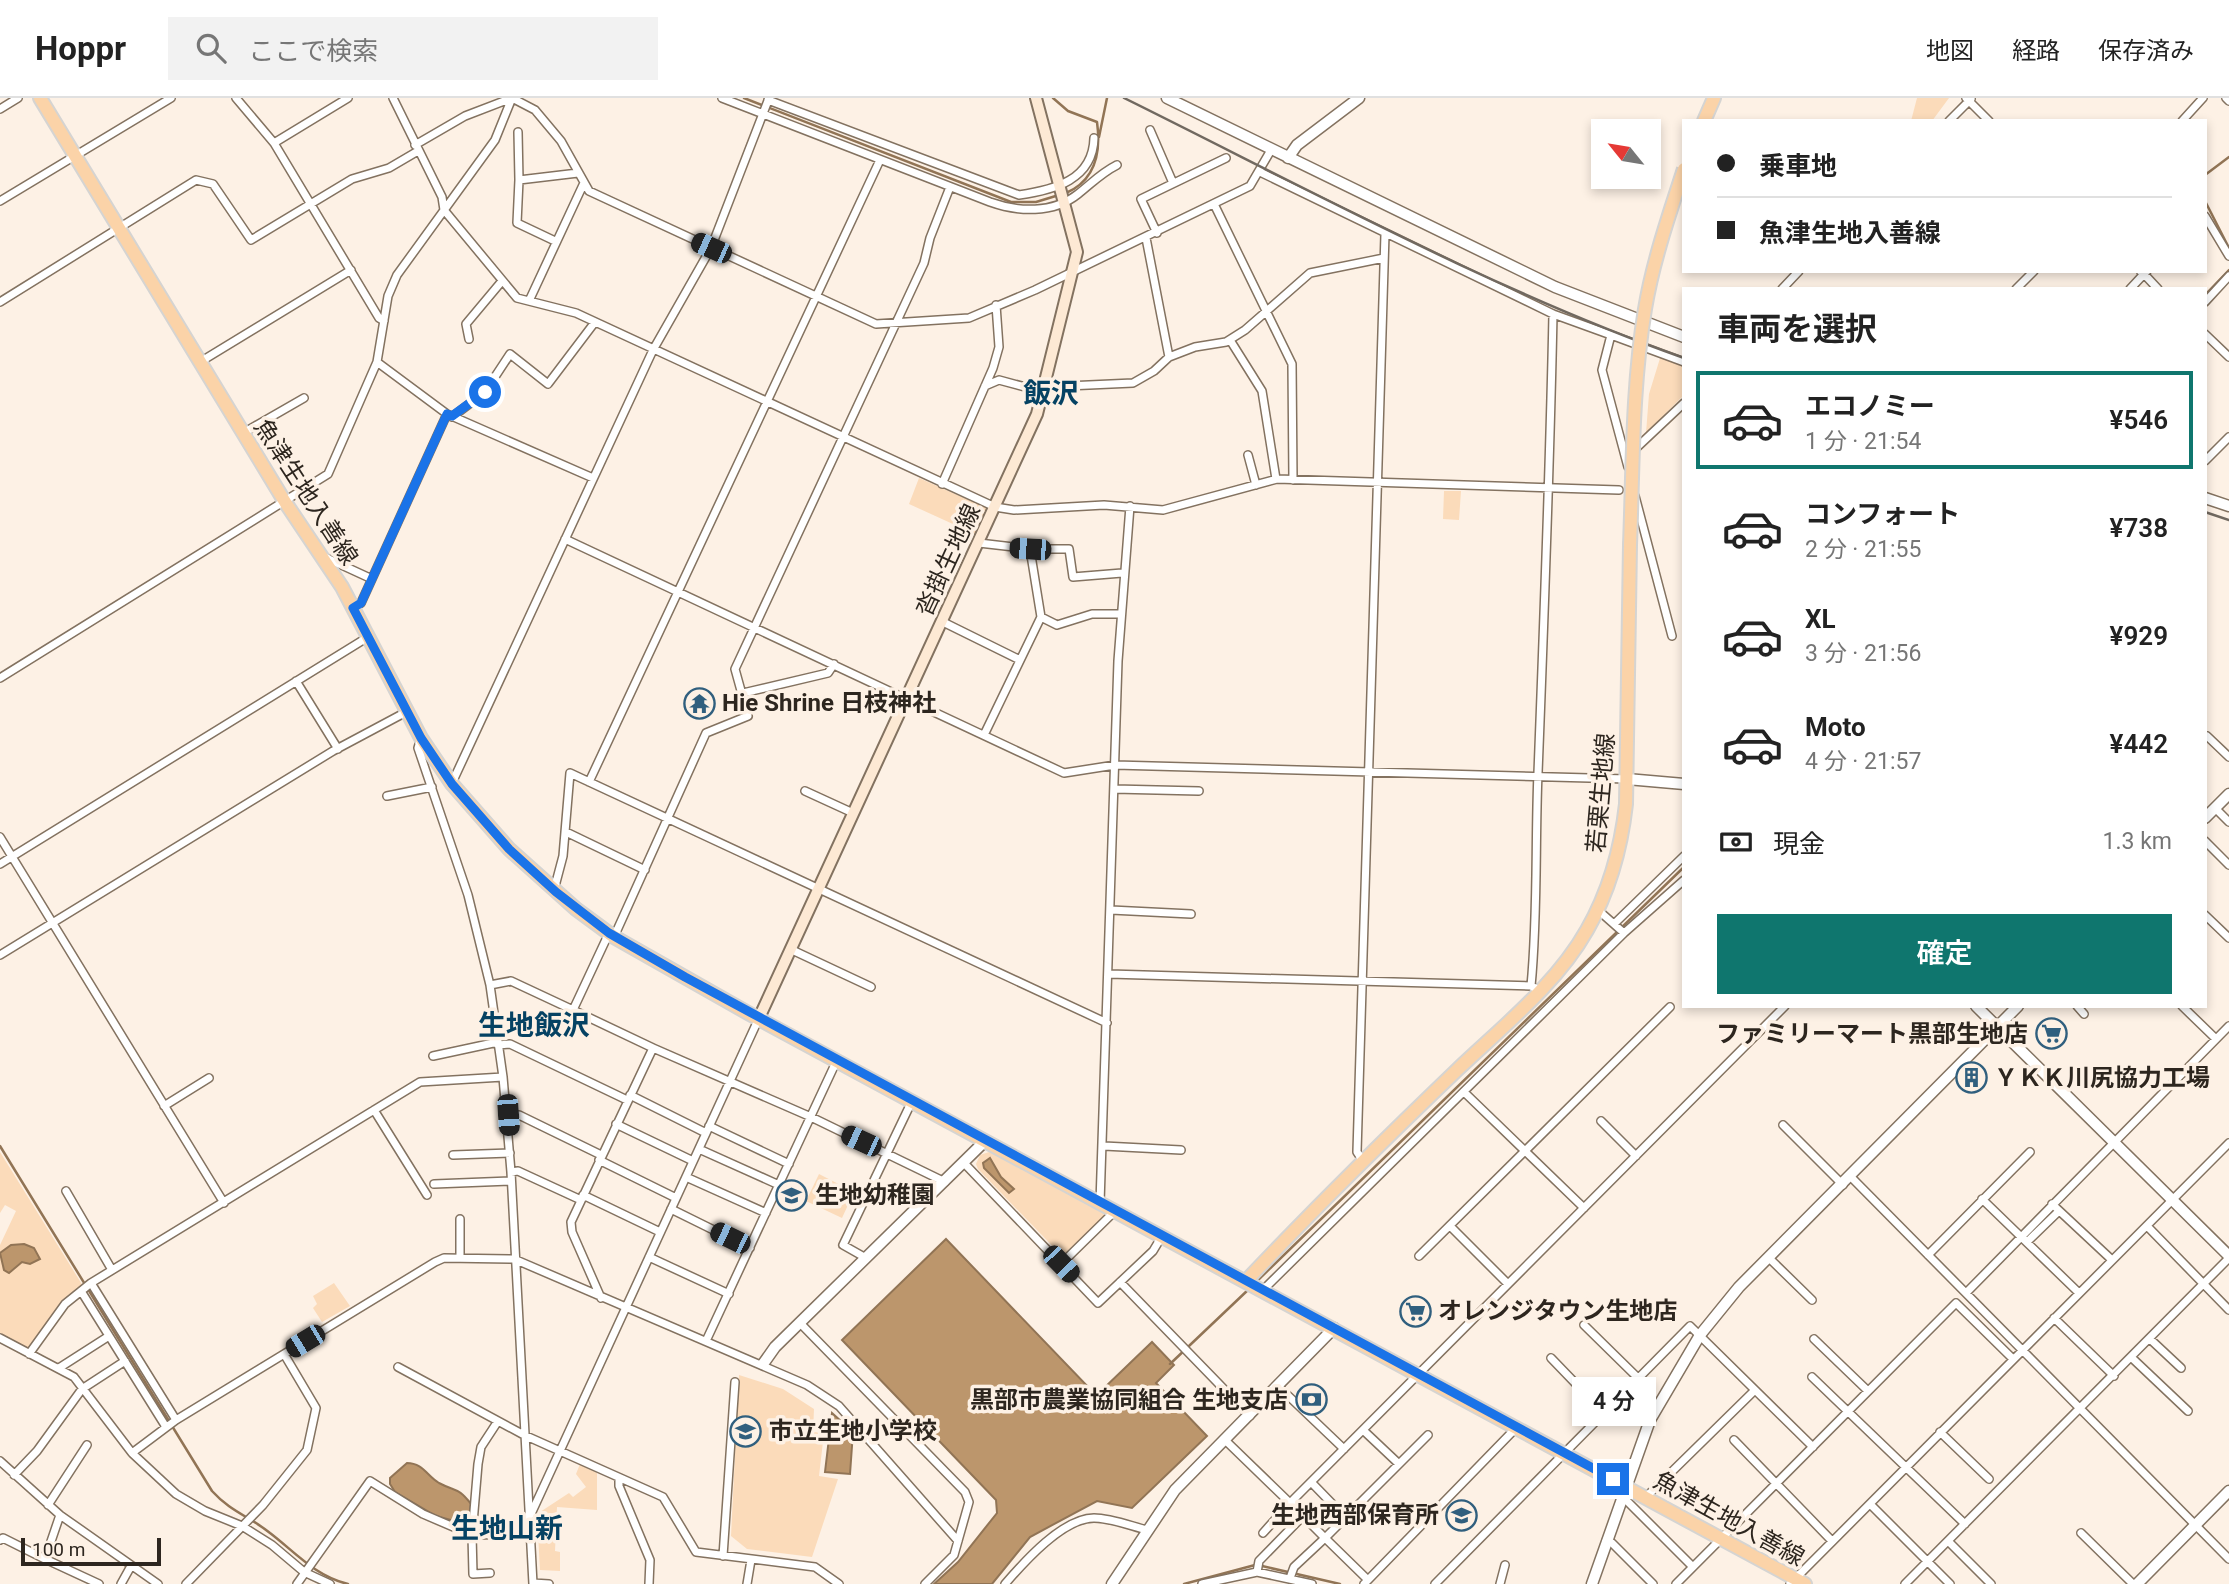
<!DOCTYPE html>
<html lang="ja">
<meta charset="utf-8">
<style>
:root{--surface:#fff;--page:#f2f2f2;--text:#222;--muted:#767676;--line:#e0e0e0;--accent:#0f766e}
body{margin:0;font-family:Roboto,"Noto Sans JP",sans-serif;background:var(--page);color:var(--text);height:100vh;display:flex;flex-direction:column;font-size:26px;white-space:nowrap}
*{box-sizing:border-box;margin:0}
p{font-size:23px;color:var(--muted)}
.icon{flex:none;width:38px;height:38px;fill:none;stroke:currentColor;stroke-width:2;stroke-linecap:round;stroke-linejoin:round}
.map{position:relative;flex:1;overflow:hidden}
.details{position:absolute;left:1682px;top:189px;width:525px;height:721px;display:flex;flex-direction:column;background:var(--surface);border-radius:0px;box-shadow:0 4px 10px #0003}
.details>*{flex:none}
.banner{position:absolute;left:1682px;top:21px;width:525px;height:154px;border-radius:0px;box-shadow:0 4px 10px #0003;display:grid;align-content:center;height:154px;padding:0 35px;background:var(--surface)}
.needle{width:46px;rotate:300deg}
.controls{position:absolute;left:1591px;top:21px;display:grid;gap:14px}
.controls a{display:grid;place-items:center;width:70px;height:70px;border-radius:0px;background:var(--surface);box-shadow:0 4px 10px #0003;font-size:35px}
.scale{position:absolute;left:21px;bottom:18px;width:140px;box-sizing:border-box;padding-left:7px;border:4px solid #2d261f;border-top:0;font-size:19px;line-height:24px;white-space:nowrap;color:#2d261f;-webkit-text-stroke:5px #fdf1e5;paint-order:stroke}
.end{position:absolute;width:32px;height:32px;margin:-16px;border:9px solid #1a73e8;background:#fff;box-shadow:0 0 0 4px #fff}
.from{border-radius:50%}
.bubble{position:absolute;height:49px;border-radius:0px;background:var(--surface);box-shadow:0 4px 10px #0003;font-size:23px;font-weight:600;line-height:49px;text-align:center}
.car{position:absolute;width:21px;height:42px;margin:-21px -10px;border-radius:9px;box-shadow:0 0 5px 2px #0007;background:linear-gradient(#222 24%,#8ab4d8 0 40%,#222 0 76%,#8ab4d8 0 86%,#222 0)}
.banner b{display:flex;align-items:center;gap:24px;height:66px;font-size:26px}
.banner b+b{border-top:2px solid var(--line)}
.banner i{width:18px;height:18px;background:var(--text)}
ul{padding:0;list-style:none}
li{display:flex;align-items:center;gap:21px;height:98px;margin:0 14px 10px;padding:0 21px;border:4px solid transparent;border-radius:0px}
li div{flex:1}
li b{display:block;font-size:26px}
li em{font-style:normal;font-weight:600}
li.selected{border-color:var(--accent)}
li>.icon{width:63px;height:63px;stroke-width:1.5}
h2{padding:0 35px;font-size:32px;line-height:84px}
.pay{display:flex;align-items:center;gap:18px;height:77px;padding:0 35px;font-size:26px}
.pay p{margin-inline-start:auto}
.action{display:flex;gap:14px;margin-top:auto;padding:14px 35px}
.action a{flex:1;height:80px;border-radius:0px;background:var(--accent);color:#fff;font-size:28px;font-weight:600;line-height:80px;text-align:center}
header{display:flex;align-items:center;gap:42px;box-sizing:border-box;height:98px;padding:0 35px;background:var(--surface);border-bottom:2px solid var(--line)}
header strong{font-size:33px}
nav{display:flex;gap:38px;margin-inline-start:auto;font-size:24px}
.search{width:490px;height:63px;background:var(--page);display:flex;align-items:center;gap:18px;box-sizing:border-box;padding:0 24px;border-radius:0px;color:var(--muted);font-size:26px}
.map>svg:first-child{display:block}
.green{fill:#fbdbba}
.water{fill:#bc966c;stroke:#917455;stroke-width:2}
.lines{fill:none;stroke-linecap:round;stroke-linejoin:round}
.stream{stroke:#917455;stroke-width:2.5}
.minor-casing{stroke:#837260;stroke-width:10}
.tertiary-casing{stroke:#837260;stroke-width:13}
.secondary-casing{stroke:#837260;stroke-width:14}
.primary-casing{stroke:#d5d4d2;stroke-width:16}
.minor{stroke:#fff;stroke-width:7}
.tertiary{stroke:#fff;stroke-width:10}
.secondary{stroke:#fde9d4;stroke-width:10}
.primary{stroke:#fbd3a8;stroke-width:12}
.rail{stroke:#716960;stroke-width:2.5}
.primary-bridge-casing{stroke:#d5d4d2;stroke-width:16;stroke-linecap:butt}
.primary-bridge{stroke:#fbd3a8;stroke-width:12}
.route{stroke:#1a73e8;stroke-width:9}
.labels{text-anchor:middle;stroke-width:7;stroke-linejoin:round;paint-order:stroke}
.street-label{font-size:24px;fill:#2d261f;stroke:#fdf1e5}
.poi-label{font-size:24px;font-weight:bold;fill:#2d261f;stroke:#fdf1e5;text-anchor:start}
.quarter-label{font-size:28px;font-weight:bold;fill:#054263;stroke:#fdf1e5}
</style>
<header>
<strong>Hoppr</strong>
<div class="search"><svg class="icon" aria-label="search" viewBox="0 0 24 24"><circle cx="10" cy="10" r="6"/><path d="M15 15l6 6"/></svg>ここで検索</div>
<nav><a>地図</a><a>経路</a><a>保存済み</a></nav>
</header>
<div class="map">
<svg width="2229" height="1486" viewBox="0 0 2229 1486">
<rect width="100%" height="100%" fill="#fdf1e5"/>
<path class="green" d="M1917 0H1949L1932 23H1911Z
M1661 257 1683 266V298L1646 335 1649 296Z
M919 380 989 411 977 437 909 406Z
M1444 393H1461L1459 422 1443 421Z
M992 1053 1107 1115 1063 1159 978 1071 976 1066 980 1057Z
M0 1054 83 1188 29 1252 0 1235V1147L16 1113 5 1107 0 1115Z
M819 1076 854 1094 842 1120 806 1103Z
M334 1185 350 1208 322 1224 313 1210 317 1206 313 1198Z
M739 1277 783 1291 814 1311 813 1334 824 1335 819 1378 838 1381 812 1459 747 1451 731 1438Z
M580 1366 597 1375V1412L557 1409 555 1453 560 1454V1473L540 1472 537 1416 569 1395 573 1399 586 1389 576 1376Z"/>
<path class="water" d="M990 1060 1001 1079 1014 1091 1009 1095 984 1070 983 1065Z
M946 1141 1091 1292H1102L1152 1244 1174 1267 1156 1285 1207 1338 1132 1410 1097 1403 1030 1439 992 1486H934L958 1464 997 1415 996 1402 842 1242Z
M24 1146 34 1150 40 1161 30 1166 22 1164 9 1175 4 1172 0 1155 11 1147Z
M832 1315 853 1334 850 1376 825 1374Z
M407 1365C423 1365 427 1378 439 1385 456 1394 458 1389 471 1406L469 1418 462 1425 436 1418 395 1394 390 1386V1380Z"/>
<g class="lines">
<path class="stream" d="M744 0 1011 104H1036L1059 97
M1053 0 1068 13 1097 24C1101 53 1096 82 1066 95
M1099 39 1107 0
M2205 77 2229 59
M2205 103 2229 150
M2205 197 2229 172
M0 1048 212 1393C231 1414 249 1418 270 1435 295 1454 315 1478 348 1486
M1256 1184 1684 769
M1170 1266 1249 1191
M1262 1468 1340 1486
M1184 1486 1255 1467"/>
<defs>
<path id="minor" d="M236 0 274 45 379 220 384 223
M393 0 442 99 444 112 517 200 576 215 995 409 1014 412 1104 407 1163 412 1277 381 1619 392
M512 0 535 12 561 43 589 93 876 226 969 220 1035 192 1250 88 1271 52
M722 0 990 104C1018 114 1053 116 1078 96 1092 85 1101 75 1117 67
M1966 0 1989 23
M2226 0 2229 3
M768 2 1019 97C1054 92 1093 82 1094 40
M0 11 18 0
M1949 23 1971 1
M2182 23 2203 0
M1150 32 1173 85
M518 34 519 82
M274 45 348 0
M415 47 465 18 512 0
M1260 74 1553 216 1611 237 1602 272 1628 369
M0 103 171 0
M1214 106 1292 266 1293 382
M2205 118 2229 158
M1157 135 1141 101 1226 60
M1146 140 1169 259
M555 143 517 125 519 82 578 75
M2147 173 2144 176 2158 191
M1782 191 1799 173
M2016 191 2034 173
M2130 191 2144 176 2141 174
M529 203 583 87
M0 204 196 82 213 86 251 142 352 81 389 70 418 53
M2205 204 2229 178
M2205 236 2229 259
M1611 237 1684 264
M469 241 466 226 502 183
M1230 242 1262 293 1276 381
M200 264 351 172
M377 264 447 316 593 380
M985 288 999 282 1044 294
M1045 289 1133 285 1154 273 1169 259 1195 249 1226 244 1245 232 1310 175 1384 160
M452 319 485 294 510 256 548 286 595 224
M243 335 304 300
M1633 353 1684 305
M1248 357 1256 387
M2205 363 2229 339
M942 386 993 270 999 249 996 207
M1635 398 1672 538
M565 441 1064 675 1115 667 1627 681
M979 445 1030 451 1041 519 984 637
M1030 451H1069L1073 479 1122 475
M322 458 372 481
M353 510 361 505 447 316
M1041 519 1057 527 1092 516H1120
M943 524 1020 562
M0 580 328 376 377 264 388 198 397 177 495 42 512 0
M296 583 338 651
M743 595 828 575 834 566
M2207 638 2229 659
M421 640 418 650 468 797 490 887 503 979 511 1074 533 1486
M589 684 880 62
M452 685 653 252 711 150 769 0
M1114 691 1199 693
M805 693 853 715
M387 698 432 689
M2215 710 2229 724
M566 734 645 772
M0 739 224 1105
M2205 743 2229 767
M0 766 368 539
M554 792 563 758 570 675 1107 925
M1111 812 1191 816
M1598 812 1624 835
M2205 817 2229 840
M1614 826 1684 758
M614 839 706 635 748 618 735 571 924 165 930 140 950 89
M790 851 871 889
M0 857 333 653 408 613
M1109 876 1531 888 1535 890
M490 887 511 883 573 912
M1531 888C1538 816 1535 746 1538 675 1544 522 1550 369 1553 216
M2077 908 2084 916
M2182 908 2216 941
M498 947 510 946 627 1002
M653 950 811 1019 945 1084
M433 958 498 944
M1464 994 1584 1110
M630 997 706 1035
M164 1008 209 980
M374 1012 427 1097
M508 1017H519L601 1057
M1601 1023 1636 1058
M616 1026 693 1063
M1783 1027 1843 1087
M709 1028 789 1066
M1104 1048 1181 1052
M699 1051 779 1087
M453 1057 510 1055
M599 1062 676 1100
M1363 1063 1357 1054 1385 136
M964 1065 1098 1205 1153 1153 1162 1138
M511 1074 518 1073 581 1102
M686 1079 766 1115
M1851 1079 2229 1461
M434 1086 511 1083
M66 1093 112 1172
M583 1097 660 1134
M1982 1101 2079 1195
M1100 1105 1118 563 1130 408
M2052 1106 2112 1162
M671 1111 750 1150
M1450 1128 1508 1186
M2147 1128 2229 1212
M2027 1144 2059 1113
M1928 1157 2030 1054
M1419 1158 1670 909
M649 1159 729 1196
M460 1160V1121
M866 1160 843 1147 912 1003
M1769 1160 1812 1202
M1061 1166 1115 1113
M1120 1184 1250 1318
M91 1185 176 1322
M1263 1192 1624 835 1684 782
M81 1193 166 1329
M1966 1195 2229 928
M601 1200 572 1134 571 1124 653 950 573 912 609 835
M2054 1220 2114 1278
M800 1225 965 1394 969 1404 954 1457 925 1486
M1584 1227 1639 1281
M0 1240 74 1279 132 1355 176 1396 205 1413 242 1428 272 1447 304 1474 330 1486
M1814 1241 1868 1293
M2150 1241 2181 1270
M706 1243 837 962
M29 1256 65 1206 91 1185 420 984 503 979
M1551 1260 1605 1316
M2132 1260 2188 1313
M398 1269 524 1337 663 1399 696 1454 815 1469 839 1486
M59 1270 109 1238
M1812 1279 1965 1426
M1278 1288 1344 1351
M1363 1332 1399 1366 1325 1440 1368 1482 1364 1486
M1940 1334 1989 1381
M1225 1342 1290 1405 1263 1435
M1734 1342 1832 1443
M132 1355 176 1322 435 1164 444 1160 514 1161 807 1287 839 1308 958 1443
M0 1363 60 1417 158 1486
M1399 1366 1428 1337
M14 1377 37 1353 82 1291 125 1263
M619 1380V1388L650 1462 649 1486
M1311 1384 1346 1420
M1622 1398 1693 1469
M1646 1399 1755 1292
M1870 1406 1950 1486
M48 1407 87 1347
M531 1416 759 920
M60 1417 45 1461 99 1486
M2081 1435 2133 1486
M0 1442 3 1440 45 1461
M1606 1443 1612 1445 1653 1486
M1948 1443 1991 1486
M723 1458 735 1284
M1257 1474 1259 1463 1303 1418 1290 1405 1785 908
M490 1475 473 1476 472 1437 478 1366 481 1349 498 1323
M1290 1480 1294 1469 1325 1440 1303 1418
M1368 1482 1515 1331
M533 1485 549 1486
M121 1486 131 1468
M186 1486 263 1407 307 1352 316 1310 284 1256
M297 1486 370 1383 423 1416 472 1437 531 1436
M747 1486 751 1462
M1005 1486C1024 1464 1063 1420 1094 1420 1111 1420 1131 1428 1147 1432
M1202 1486 1257 1474 1312 1486
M1435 1486 1690 1228 1813 1349
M1500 1486 1505 1467
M1676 1486 1956 1205 2013 1261
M1790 1486 2229 1045
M1905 1486 2229 1160"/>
<path id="tertiary" d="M1167 0 1555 189 1684 239
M1288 60 1297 47 1359 0
M2205 400 2229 408
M1627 681 1684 686
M2205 720 2229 696
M1976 908 2229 1158
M763 1266 775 1249 985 1043
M1112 1486 1175 1392 1334 1230
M1592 1486 1650 1322 1700 1237 1739 1189 2018 908
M2137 1486 2229 1393"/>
<path id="secondary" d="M759 920 1037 316 1077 154 1036 0"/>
<path id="primary" d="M40 0 285 404 342 489 421 640 452 686 509 751 576 811 614 839 748 915 1805 1486
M1704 23 1714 0
M1246 1183C1314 1111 1385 1041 1457 972 1502 929 1556 887 1587 832 1610 792 1621 751 1626 706L1630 447"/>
</defs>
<use href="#minor" class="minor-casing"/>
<use href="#tertiary" class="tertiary-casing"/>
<use href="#secondary" class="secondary-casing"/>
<use href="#primary" class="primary-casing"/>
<use href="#minor" class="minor"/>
<use href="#tertiary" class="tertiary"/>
<use href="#secondary" class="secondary"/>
<use href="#primary" class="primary"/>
<path class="rail" d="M1124 0C1308 91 1490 191 1684 260
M2205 414 2229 422"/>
<defs>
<path id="primary-bridge" d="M1630 447C1633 369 1632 289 1645 211 1653 163 1669 117 1684 71"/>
</defs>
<use href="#primary-bridge" class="primary-bridge-casing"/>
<use href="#primary-bridge" class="primary-bridge"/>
</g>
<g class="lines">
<path class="route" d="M485 294 452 318 447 316 361 505 353 510 421 640 452 686 509 751 556 794 609 835 685 879 1613 1381"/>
</g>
<defs>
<symbol id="temple-ring" viewBox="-11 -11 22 22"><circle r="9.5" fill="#fdf1e5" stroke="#305f7e" stroke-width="1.5"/><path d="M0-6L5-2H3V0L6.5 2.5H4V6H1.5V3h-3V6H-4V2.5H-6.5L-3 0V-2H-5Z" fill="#305f7e"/></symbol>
<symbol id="supermarket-ring" viewBox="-11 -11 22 22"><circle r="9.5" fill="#fdf1e5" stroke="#305f7e" stroke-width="1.5"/><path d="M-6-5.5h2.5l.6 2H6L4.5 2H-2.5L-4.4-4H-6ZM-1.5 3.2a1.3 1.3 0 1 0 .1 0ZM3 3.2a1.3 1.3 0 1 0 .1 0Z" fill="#305f7e"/></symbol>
<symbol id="building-ring" viewBox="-11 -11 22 22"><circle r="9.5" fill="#fdf1e5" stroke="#305f7e" stroke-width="1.5"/><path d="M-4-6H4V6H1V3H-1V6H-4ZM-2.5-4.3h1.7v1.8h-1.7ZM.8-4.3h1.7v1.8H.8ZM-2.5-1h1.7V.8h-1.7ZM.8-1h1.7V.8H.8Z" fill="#305f7e"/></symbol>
<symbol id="school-ring" viewBox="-11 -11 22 22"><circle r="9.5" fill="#fdf1e5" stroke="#305f7e" stroke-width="1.5"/><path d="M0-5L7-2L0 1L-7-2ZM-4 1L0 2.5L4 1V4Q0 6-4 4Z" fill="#305f7e"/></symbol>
<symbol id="bank-ring" viewBox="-11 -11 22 22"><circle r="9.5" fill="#fdf1e5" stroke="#305f7e" stroke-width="1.5"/><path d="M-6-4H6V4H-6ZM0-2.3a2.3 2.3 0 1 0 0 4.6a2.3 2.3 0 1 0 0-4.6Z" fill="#305f7e"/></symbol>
</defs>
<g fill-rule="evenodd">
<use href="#temple-ring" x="682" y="588" width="35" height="35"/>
<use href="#supermarket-ring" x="2034" y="918" width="35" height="35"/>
<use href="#building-ring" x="1954" y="962" width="35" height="35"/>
<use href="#school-ring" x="774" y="1080" width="35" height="35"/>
<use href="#supermarket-ring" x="1398" y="1196" width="35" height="35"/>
<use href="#bank-ring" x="1294" y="1284" width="35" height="35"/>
<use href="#school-ring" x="728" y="1316" width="35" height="35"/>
<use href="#school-ring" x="1444" y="1400" width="35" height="35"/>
</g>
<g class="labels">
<g class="street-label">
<text transform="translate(306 394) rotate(57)" y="8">魚津生地入善線</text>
<text transform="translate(948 462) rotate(-65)" y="8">沓掛生地線</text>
<text transform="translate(1601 695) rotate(-85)" y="8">若栗生地線</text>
<text transform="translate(1729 1421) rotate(29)" y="8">魚津生地入善線</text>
</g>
<g class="poi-label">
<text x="722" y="613">Hie Shrine 日枝神社</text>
<text x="2028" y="944" text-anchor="end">ファミリーマート黒部生地店</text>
<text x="1994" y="988">ＹＫＫ川尻協力工場</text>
<text x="815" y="1105">生地幼稚園</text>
<text x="1438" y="1221">オレンジタウン生地店</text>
<text x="1288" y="1310" text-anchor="end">黒部市農業協同組合 生地支店</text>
<text x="769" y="1341">市立生地小学校</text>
<text x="1439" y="1425" text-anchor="end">生地西部保育所</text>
</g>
<g class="quarter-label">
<text x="1051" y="305">飯沢</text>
<text x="534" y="937">生地飯沢</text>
<text x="507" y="1440">生地山新</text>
</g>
</g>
</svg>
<div class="controls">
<a><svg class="needle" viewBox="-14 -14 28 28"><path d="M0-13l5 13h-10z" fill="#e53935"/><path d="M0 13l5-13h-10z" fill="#767676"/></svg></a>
</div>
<div class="scale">100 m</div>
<i class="end from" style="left:485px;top:294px"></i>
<i class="end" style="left:1613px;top:1381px"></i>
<div class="bubble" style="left:1572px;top:1279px;width:84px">4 分</div>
<i class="car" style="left:711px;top:150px;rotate:294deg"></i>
<i class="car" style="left:1030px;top:451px;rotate:274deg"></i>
<i class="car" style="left:508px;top:1017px;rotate:176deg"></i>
<i class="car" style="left:861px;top:1043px;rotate:295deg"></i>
<i class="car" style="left:730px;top:1140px;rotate:296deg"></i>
<i class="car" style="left:1061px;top:1166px;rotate:136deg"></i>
<i class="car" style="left:305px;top:1243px;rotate:239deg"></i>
<div class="banner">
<b><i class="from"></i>乗車地</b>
<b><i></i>魚津生地入善線</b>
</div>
<section class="details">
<h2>車両を選択</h2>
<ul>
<li class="selected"><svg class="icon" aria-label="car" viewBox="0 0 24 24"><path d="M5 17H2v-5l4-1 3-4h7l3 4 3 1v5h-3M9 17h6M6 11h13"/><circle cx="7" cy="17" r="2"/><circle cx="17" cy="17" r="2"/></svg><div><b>エコノミー</b><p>1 分 · 21:54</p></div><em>¥546</em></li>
<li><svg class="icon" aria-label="car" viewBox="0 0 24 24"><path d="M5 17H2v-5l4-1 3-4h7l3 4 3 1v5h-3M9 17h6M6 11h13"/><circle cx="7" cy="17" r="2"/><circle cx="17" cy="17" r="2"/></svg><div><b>コンフォート</b><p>2 分 · 21:55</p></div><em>¥738</em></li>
<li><svg class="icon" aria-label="car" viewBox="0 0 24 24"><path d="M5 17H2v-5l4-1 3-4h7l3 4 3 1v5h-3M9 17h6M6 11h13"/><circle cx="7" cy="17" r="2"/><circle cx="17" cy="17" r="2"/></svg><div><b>XL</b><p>3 分 · 21:56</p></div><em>¥929</em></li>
<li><svg class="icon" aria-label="car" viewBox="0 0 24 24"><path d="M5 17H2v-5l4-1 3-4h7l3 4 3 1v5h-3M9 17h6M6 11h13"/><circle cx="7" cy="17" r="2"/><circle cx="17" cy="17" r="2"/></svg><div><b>Moto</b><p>4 分 · 21:57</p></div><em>¥442</em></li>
</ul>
<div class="pay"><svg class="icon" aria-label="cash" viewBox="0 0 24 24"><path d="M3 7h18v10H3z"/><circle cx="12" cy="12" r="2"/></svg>現金<p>1.3 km</p></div>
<div class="action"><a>確定</a></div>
</section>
</div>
